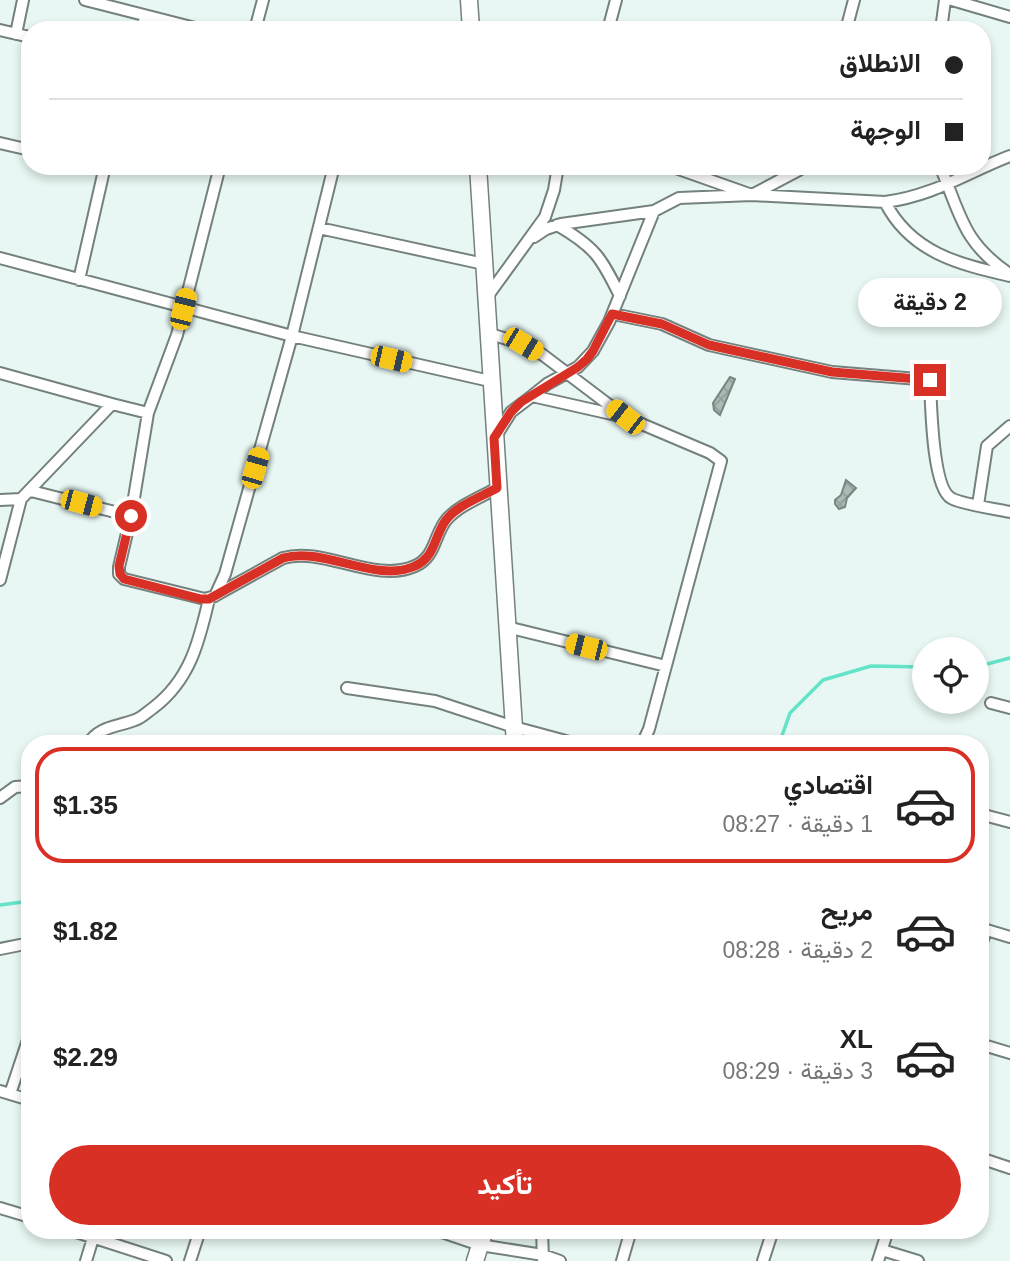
<!DOCTYPE html>
<html lang="ar">
<meta charset="utf-8">
<style>
:root{--surface:#fff;--page:#f2f2f2;--text:#222;--muted:#767676;--line:#e0e0e0;--accent:#d93025}
body{margin:0;font-family:Helvetica,Vazirmatn,sans-serif;background:var(--page);color:var(--text);direction:rtl;height:100vh;display:flex;flex-direction:column;font-size:26px;white-space:nowrap}
*{box-sizing:border-box;margin:0}
p{font-size:23px;color:var(--muted)}
.icon{flex:none;width:38px;height:38px;fill:none;stroke:currentColor;stroke-width:2;stroke-linecap:round;stroke-linejoin:round}
.map{position:relative;flex:1;overflow:hidden;direction:ltr}
.details{position:absolute;left:21px;top:735px;width:968px;height:504px;display:flex;flex-direction:column;background:var(--surface);border-radius:28px;box-shadow:0 4px 10px #0003;direction:rtl}
.details>*{flex:none}
.guide{position:absolute;left:21px;top:21px;width:970px;height:154px;border-radius:28px;box-shadow:0 4px 10px #0003;direction:rtl;display:grid;align-content:center;height:154px;padding:0 28px;background:var(--surface)}
.buttons{position:absolute;left:912px;top:637px;display:grid;gap:14px}
.buttons a{display:grid;place-items:center;width:77px;height:77px;border-radius:50%;background:var(--surface);box-shadow:0 4px 10px #0003;font-size:35px}
.end{position:absolute;width:32px;height:32px;margin:-16px;border:9px solid #d93025;background:#fff;box-shadow:0 0 0 4px #fff}
.from{border-radius:50%}
.bubble{position:absolute;height:49px;border-radius:24px;background:var(--surface);box-shadow:0 4px 10px #0003;font-size:23px;font-weight:700;line-height:49px;text-align:center;direction:rtl}
.car{position:absolute;width:21px;height:42px;margin:-21px -10px;border-radius:9px;box-shadow:0 0 5px 2px #0007;background:linear-gradient(#f5c518 24%,#345 0 40%,#f5c518 0 76%,#345 0 86%,#f5c518 0)}
.guide b{display:flex;align-items:center;gap:24px;height:66px;font-size:26px}
.guide b+b{border-top:2px solid var(--line)}
.guide i{width:18px;height:18px;background:var(--text)}
ul{padding:12px 0 0;list-style:none}
li{display:flex;align-items:center;gap:21px;height:116px;margin:0 14px 10px;padding:0 14px;border:4px solid transparent;border-radius:28px}
li div{flex:1}
li b{display:block;font-size:26px}
li em{font-style:normal;font-weight:700}
li.on{border-color:var(--accent)}
li>.icon{width:63px;height:63px;stroke-width:1.5}
.primary-button{display:flex;gap:14px;margin-top:auto;padding:14px 28px}
.primary-button a{flex:1;height:80px;border-radius:42px;background:var(--accent);color:#fff;font-size:28px;font-weight:700;line-height:80px;text-align:center}
.map>svg:first-child{display:block}
.lines{fill:none;stroke-linecap:round;stroke-linejoin:round}
.stream{stroke:#63e3c7;stroke-width:3.5}
.building{fill:url(#building-cross-hatch);stroke:#788682;stroke-width:2}
.street-casing{stroke:#74817d;stroke-width:14}
.secondary-casing{stroke:#74817d;stroke-width:19}
.street{stroke:#fff;stroke-width:10}
.secondary{stroke:#fff;stroke-width:16}
.route{stroke:#d93025;stroke-width:9}
</style>
<div class="map">
<svg width="1010" height="1261" viewBox="0 0 1010 1261">
<defs>
<pattern id="building-cross-hatch" width="8" height="8" patternUnits="userSpaceOnUse" patternTransform="scale(1.75)"><rect width="8" height="8" fill="#abbab5"/><path d="M0 0l8 8M0 8l8-8" fill="none" stroke="#929f9b"/></pattern>
</defs>
<rect width="100%" height="100%" fill="#e8f7f3"/>
<g class="lines">
<path class="stream" d="M976 667 1010 658
M779 744 790 713 823 680 871 666 924 667
M0 905 30 901"/>
</g>
<path class="building" d="M730 377 735 379 720 415 714 410 713 403Z
M846 480 856 488 847 498 845 507 839 509 835 504V500L841 495Z"/>
<g class="lines">
<defs>
<path id="street" d="M85 0 203 30
M952 0 1010 17
M0 30 30 37
M141 30 146 16
M255 30 263 0
M608 30 616 0
M846 30 854 0
M941 30 945 0
M16 34 23 0
M0 143 30 150
M90 166 104 170
M220 166 177 335 148 413 131 516 119 567V574L124 579 205 599 215 596 225 574 292 336 334 166
M670 166 752 195 885 202C933 196 966 173 1010 156
M940 166C961 215 962 241 1008 273
M885 202C911 253 959 264 1010 276
M557 225C595 247 601 257 620 296
M319 228 484 264
M534 237 546 229 561 224 654 211
M0 258 292 336 490 381
M79 280 105 166
M487 297 545 217 554 190 558 166
M613 314 662 324 709 345 832 372 930 380C931 402 932 487 951 498 960 504 997 509 1010 512
M487 333 523 344 543 355 621 414
M0 373 112 404
M532 396 547 384 578 367 593 351 609 322 654 211 679 198 752 195 799 170 801 166
M496 436 511 412 532 396 625 417 710 453 721 461 649 729 642 744
M31 491 131 516
M0 500 21 499
M978 505 987 446 1010 426
M0 580 21 499 112 404 148 413
M216 595 283 558C324 546 374 584 415 566 436 557 434 534 447 519 460 505 481 497 497 488
M507 627 666 666
M347 688 435 701 514 727 577 744
M991 703 1010 708
M88 744C99 726 117 727 135 720 142 718 147 712 153 708 190 680 199 642 209 599
M0 798 15 787 30 786
M980 814 1010 822
M980 928 1010 937
M980 948 986 930
M0 949 30 943
M980 1044 1010 1053
M0 1091 30 1100
M10 1094 30 1034
M980 1158 1010 1168
M0 1208 30 1217
M70 1230 166 1261
M436 1230 480 1245 543 1255 560 1261
M542 1230 543 1259
M882 1250 918 1261
M86 1261 93 1238
M190 1261 200 1230
M622 1261 631 1230
M763 1261 773 1230
M878 1261 888 1230"/>
<path id="secondary" d="M469 0 471 30
M478 166 515 744
M475 1261 485 1230"/>
</defs>
<use href="#street" class="street-casing"/>
<use href="#secondary" class="secondary-casing"/>
<use href="#street" class="street"/>
<use href="#secondary" class="secondary"/>
</g>
<g class="lines">
<path class="route" d="M131 516 119 566 120 574 124 579 201 599H209L283 558C324 546 375 584 415 566 434 558 434 539 444 523 453 507 481 497 497 488L494 438 511 412 521 402 578 367 587 359 593 351 612 314 662 324 709 345 832 372 930 380"/>
</g>
</svg>
<div class="buttons">
<a><svg class="icon" aria-label="locate" viewBox="0 0 24 24"><circle cx="12" cy="12" r="6"/><path d="M12 2v4M12 18v4M2 12h4M18 12h4"/></svg></a>
</div>
<i class="end from" style="left:131px;top:516px"></i>
<i class="end" style="left:930px;top:380px"></i>
<div class="bubble" style="left:858px;top:278px;width:144px">2 دقيقة</div>
<i class="car" style="left:183px;top:309px;rotate:14deg"></i>
<i class="car" style="left:523px;top:344px;rotate:121deg"></i>
<i class="car" style="left:391px;top:359px;rotate:103deg"></i>
<i class="car" style="left:625px;top:417px;rotate:308deg"></i>
<i class="car" style="left:255px;top:468px;rotate:16deg"></i>
<i class="car" style="left:81px;top:503px;rotate:105deg"></i>
<i class="car" style="left:586px;top:647px;rotate:284deg"></i>
<div class="guide">
<b><i class="from"></i>الانطلاق</b>
<b><i></i>الوجهة</b>
</div>
<section class="details">
<ul>
<li class="on"><svg class="icon" aria-label="car" viewBox="0 0 24 24"><path d="M5 17H2v-5l4-1 3-4h7l3 4 3 1v5h-3M9 17h6M6 11h13"/><circle cx="7" cy="17" r="2"/><circle cx="17" cy="17" r="2"/></svg><div><b>اقتصادي</b><p>1 دقيقة · 08:27</p></div><em>$1.35</em></li>
<li><svg class="icon" aria-label="car" viewBox="0 0 24 24"><path d="M5 17H2v-5l4-1 3-4h7l3 4 3 1v5h-3M9 17h6M6 11h13"/><circle cx="7" cy="17" r="2"/><circle cx="17" cy="17" r="2"/></svg><div><b>مريح</b><p>2 دقيقة · 08:28</p></div><em>$1.82</em></li>
<li><svg class="icon" aria-label="car" viewBox="0 0 24 24"><path d="M5 17H2v-5l4-1 3-4h7l3 4 3 1v5h-3M9 17h6M6 11h13"/><circle cx="7" cy="17" r="2"/><circle cx="17" cy="17" r="2"/></svg><div><b>XL</b><p>3 دقيقة · 08:29</p></div><em>$2.29</em></li>
</ul>
<div class="primary-button"><a>تأكيد</a></div>
</section>
</div>
